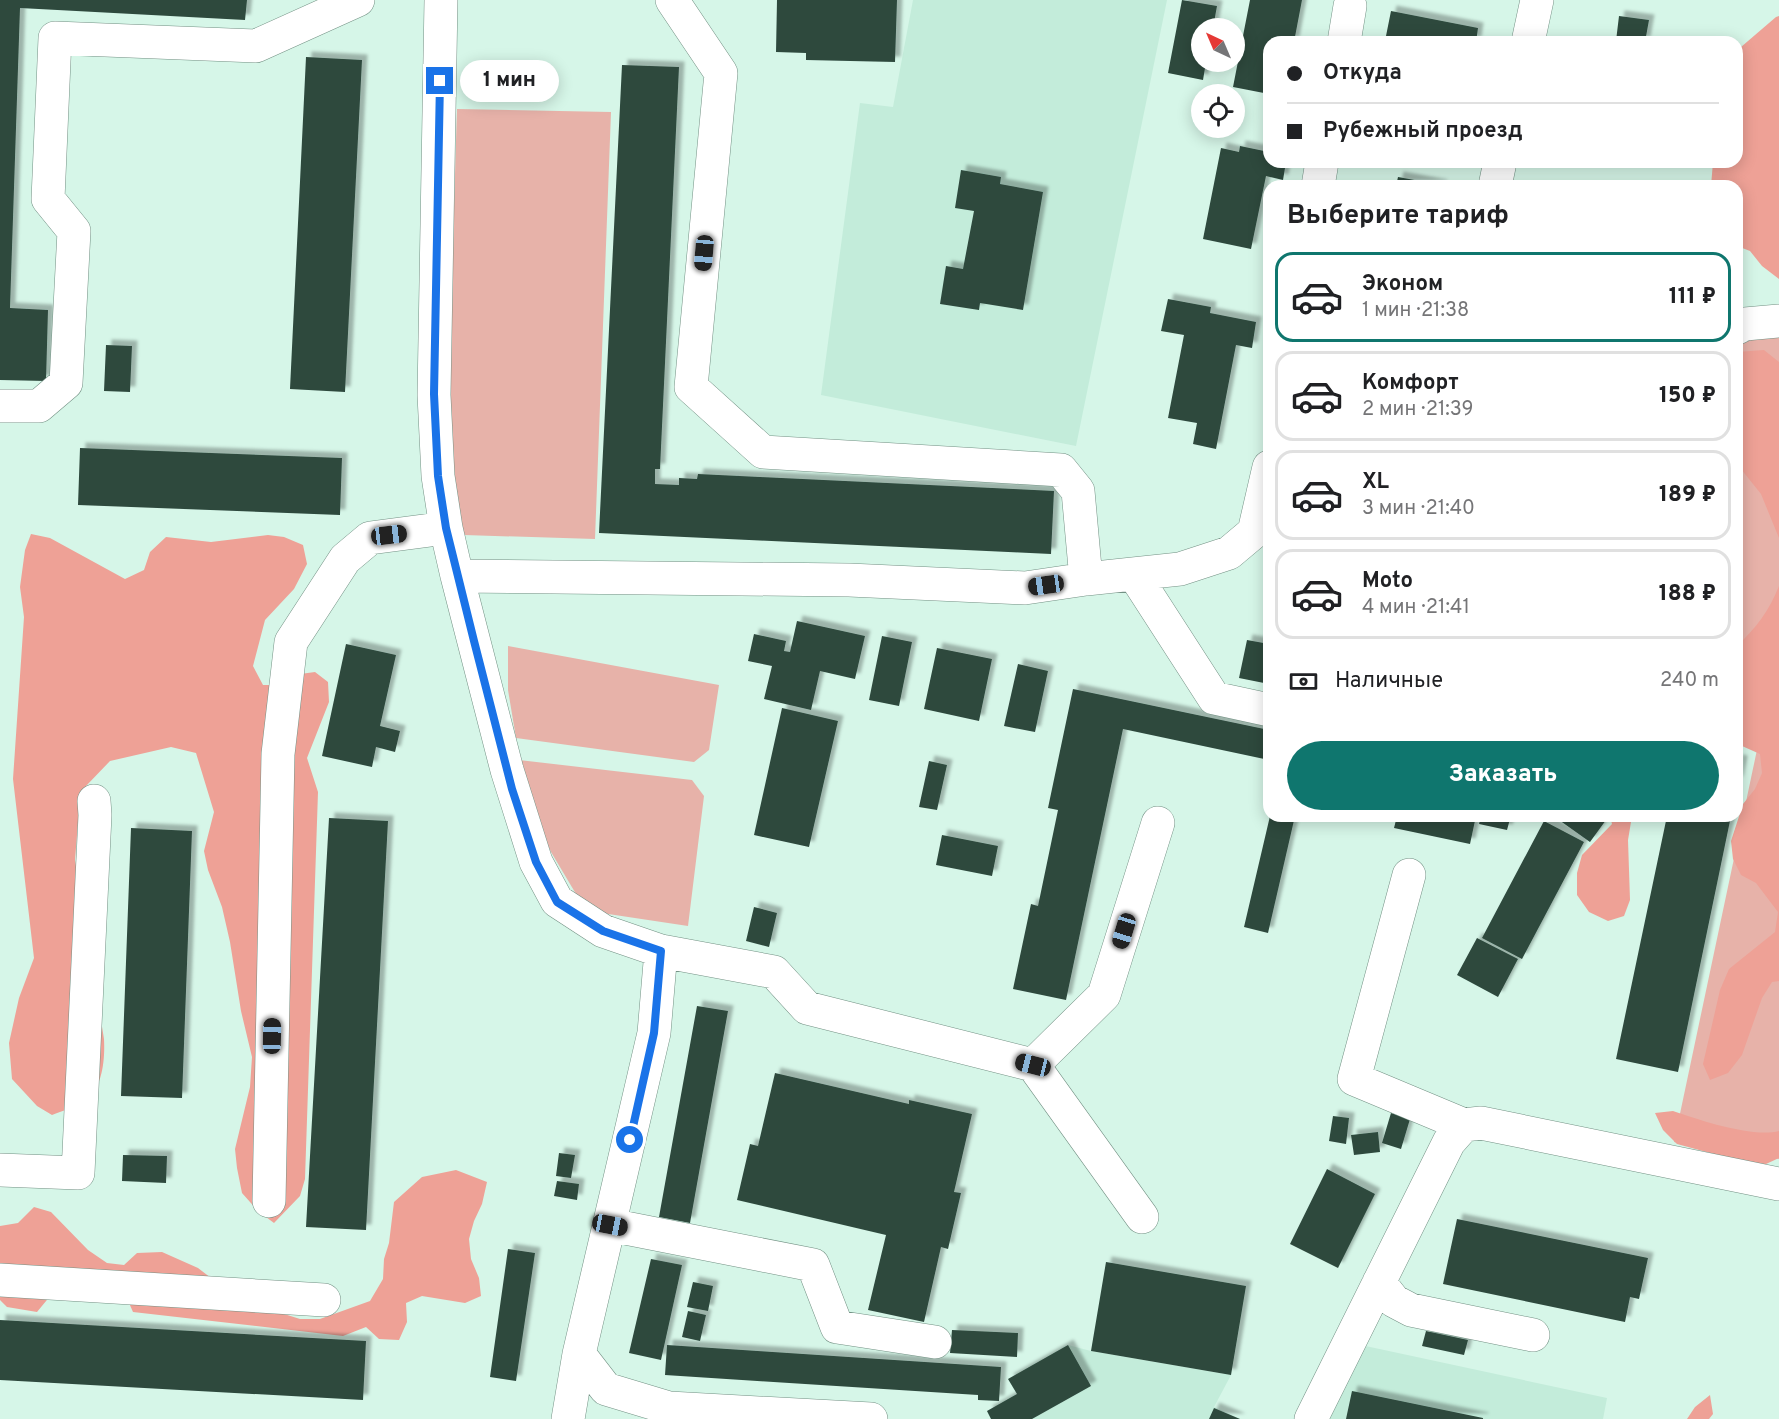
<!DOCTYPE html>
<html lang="ru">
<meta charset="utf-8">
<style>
:root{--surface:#fff;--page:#f6f6f6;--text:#202124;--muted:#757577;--line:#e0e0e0;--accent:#0f766e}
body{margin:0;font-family:Overpass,sans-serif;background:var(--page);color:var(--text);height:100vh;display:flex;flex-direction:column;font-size:22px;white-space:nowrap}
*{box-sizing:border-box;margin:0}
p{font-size:20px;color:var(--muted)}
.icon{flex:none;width:33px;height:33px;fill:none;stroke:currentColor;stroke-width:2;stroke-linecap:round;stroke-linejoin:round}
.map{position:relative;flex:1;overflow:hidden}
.drawer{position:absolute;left:1263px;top:180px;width:480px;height:642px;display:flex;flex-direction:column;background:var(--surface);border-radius:18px;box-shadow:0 3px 15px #0003}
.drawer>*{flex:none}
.guide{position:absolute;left:1263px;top:36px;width:480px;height:132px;border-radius:18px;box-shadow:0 3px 15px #0003;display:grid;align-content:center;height:132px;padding:0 24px;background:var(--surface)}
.needle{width:39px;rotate:316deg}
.controls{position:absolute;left:1191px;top:18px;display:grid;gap:12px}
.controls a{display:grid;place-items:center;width:54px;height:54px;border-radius:50%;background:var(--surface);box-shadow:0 3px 15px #0003;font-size:30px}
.end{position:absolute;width:27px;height:27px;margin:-14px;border:8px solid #1a73e8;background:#fff;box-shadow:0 0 0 3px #fff}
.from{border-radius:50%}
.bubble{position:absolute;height:42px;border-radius:21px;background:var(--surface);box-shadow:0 3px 15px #0003;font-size:20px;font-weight:800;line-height:42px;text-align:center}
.car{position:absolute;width:18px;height:36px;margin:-18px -9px;border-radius:8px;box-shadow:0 0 4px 2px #0007;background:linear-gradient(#222 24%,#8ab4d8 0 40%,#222 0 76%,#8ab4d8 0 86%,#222 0)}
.guide b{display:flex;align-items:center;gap:21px;height:57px;font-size:22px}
.guide b+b{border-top:2px solid var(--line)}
.guide i{width:15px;height:15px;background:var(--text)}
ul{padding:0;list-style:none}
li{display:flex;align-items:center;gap:18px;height:90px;margin:0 12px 9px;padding:0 12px;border:3px solid var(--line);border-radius:18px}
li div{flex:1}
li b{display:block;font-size:22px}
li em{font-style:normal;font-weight:800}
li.current{border-color:var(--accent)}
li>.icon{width:54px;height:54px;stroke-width:1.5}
h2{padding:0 24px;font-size:27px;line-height:72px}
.pay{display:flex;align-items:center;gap:15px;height:66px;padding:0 24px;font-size:22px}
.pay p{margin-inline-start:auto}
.button{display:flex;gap:12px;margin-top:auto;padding:12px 24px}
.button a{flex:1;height:69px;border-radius:36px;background:var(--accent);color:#fff;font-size:24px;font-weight:800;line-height:69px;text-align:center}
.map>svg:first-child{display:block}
.built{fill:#c3ecda}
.green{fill:#e7b2a9}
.forest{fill:#eea196}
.building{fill:#2e493e;filter:url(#shadow)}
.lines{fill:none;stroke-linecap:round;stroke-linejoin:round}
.minor-casing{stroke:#739184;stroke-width:34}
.minor{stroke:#fff;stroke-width:33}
.route{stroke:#1a73e8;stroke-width:8}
</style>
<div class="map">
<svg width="1779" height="1419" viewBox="0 0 1779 1419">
<defs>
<filter id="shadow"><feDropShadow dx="5.5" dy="-5.5" stdDeviation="1.5" flood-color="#0004"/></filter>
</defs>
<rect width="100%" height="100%" fill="#d6f6e8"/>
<path class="built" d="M913 0H1167L1076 446 821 395 860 103 893 107Z
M1333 1339 1607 1398 1603 1419H1293Z
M1068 1345 1091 1351 1231 1375 1214 1407 1240 1419H991L987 1411 1017 1394 1008 1379Z"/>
<path class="green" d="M457 109 611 112 595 539 464 535 452 471 449 370Z
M1752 335 1779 336V1159L1674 1142 1758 745 1737 741V344Z
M508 646 719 685 709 750 694 762 516 738 508 690Z
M519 760 692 780 704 796 688 926 595 912 579 899 551 852 528 803Z"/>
<path class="forest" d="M1779 16V279L1762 266 1750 251 1737 246V186H1711L1713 162H1737V57L1741 47 1776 17Z
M1764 350 1779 362V538L1761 494 1737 464V352Z
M31 534 50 538 125 579 144 570 150 552 166 537 211 542 268 535 284 537 303 545 307 564 294 589 265 620 253 666 263 685H279L293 675 315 672 328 682 329 702 307 758 318 792 305 1179 300 1196 274 1223 258 1211 242 1193 237 1168 235 1149 250 1087 252 1057 241 1011 230 942 222 907 208 870 204 851 214 812 196 753 171 747 110 761 86 786 79 810 75 860 104 1039C105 1059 103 1089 84 1101 75 1107 62 1111 52 1115L37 1106 12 1079 9 1043 19 998 34 958 13 779 24 617 20 587 25 550Z
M1779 586V981L1772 982 1762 998 1742 1055 1728 1073 1710 1080 1703 1064 1720 990 1729 969 1775 932 1778 912 1756 883 1741 875 1733 859 1731 841 1743 804 1755 789 1762 773 1760 754 1742 746H1737V646C1756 628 1769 611 1779 586Z
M1610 816H1632L1628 840 1630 900 1624 916 1608 921 1589 912 1577 895V873L1582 855 1612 824Z
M1673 1111C1699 1120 1753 1138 1779 1131V1158L1766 1164 1747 1163 1677 1144 1663 1130 1655 1113Z
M456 1170 487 1182 482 1204 474 1221 469 1239 471 1259 479 1278 481 1296 465 1303 422 1296 406 1303 407 1322 399 1340 379 1339 366 1327 343 1336 133 1312 118 1278 99 1269 66 1282 51 1295 37 1312 7 1307 0 1300V1226L18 1223 34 1207 51 1212 88 1250 107 1263 124 1265 137 1253 162 1252 198 1268 228 1291 246 1302 300 1319H320L370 1301 383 1279 384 1259 389 1243 394 1202 422 1177Z
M1710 1395 1713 1414 1709 1419H1687L1695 1407Z"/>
<path class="building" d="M0 0H247L245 20 20 8 10 308 48 310 46 381 0 380Z
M777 0H897L895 62 806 60V53L776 52Z
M1182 0 1217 6 1213 28H1202V62H1206L1203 80 1168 73Z
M1250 0H1302L1294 42H1269V94L1233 87Z
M1391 11 1478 28 1476 42 1385 41Z
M1619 16 1649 20 1645 42 1616 41Z
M306 57 362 60 345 392 290 389Z
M622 65 679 67 660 469H655V484L679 485V478L697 479 698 474 1054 491 1051 554 599 533Z
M1240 146 1269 152V162H1286L1283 180 1266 176 1251 249 1203 239 1221 148 1239 152Z
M961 170 1001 177 1000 184 1043 192 1023 310 980 303 979 310 940 304 946 266 963 269 974 211 955 208Z
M1398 177 1442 185V186H1396Z
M1168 299 1211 307 1210 313 1256 322 1252 348 1236 345 1216 449 1193 444 1197 423 1168 418 1184 335 1161 331Z
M106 345 132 346 130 392 104 391Z
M80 448 342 458 340 515 78 505Z
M797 621 865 636 855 679 820 671 811 710 764 699 772 666 748 661 754 634 786 641 784 651 790 652Z
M882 636 912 642 899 706 869 700Z
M1247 640 1269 644V684L1239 678Z
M346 644 396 655 380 726 400 731 395 752 376 747 372 767 322 756Z
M937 648 992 659 979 721 924 709Z
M1018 664 1048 671 1035 732 1004 726Z
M1073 689 1269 730V760L1123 729 1066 1000 1013 989 1031 904 1038 906 1058 810 1048 808Z
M782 708 838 721 809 847 754 835Z
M1737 760 1742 761 1738 782H1737Z
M929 761 947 765 937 810 919 807Z
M1270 816H1295L1268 933 1244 927Z
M1397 816H1476L1470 844 1394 828Z
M1481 816H1497L1510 819 1507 830 1479 824Z
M1544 816H1600L1606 820 1590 842 1559 820Z
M1667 816H1731L1678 1072 1616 1059Z
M329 818 388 821 366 1230 306 1227Z
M1544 821 1584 842 1522 959 1482 938Z
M131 828 192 831 182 1098 121 1096Z
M942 835 998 846 992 876 936 865Z
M754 907 777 913 769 947 746 941Z
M1477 938 1518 959 1498 997 1457 975Z
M697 1006 728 1011 690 1223 659 1217Z
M775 1073 909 1104V1100L972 1114 954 1192 961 1193 948 1249 941 1247 924 1322 868 1310 886 1235 737 1200 750 1144 758 1146Z
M1391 1113 1410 1119 1401 1149 1382 1143Z
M1333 1116 1349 1118 1346 1144 1329 1141Z
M1378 1132 1380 1152 1354 1155 1351 1135Z
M559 1153 575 1155 571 1178 556 1176Z
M123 1155 167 1156 166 1183 122 1181Z
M1327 1169 1375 1194 1338 1268 1290 1244Z
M557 1181 579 1184 577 1200 554 1196Z
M1457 1219 1648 1258 1639 1299 1630 1297 1625 1322 1443 1284Z
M508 1249 535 1253 516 1381 490 1377Z
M651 1259 682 1265 661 1360 629 1353Z
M1106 1262 1246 1286 1231 1375 1091 1351Z
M693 1282 713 1286 708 1311 687 1307Z
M688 1311 706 1315 700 1341 682 1337Z
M0 1320 366 1341 363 1400 0 1380Z
M952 1330 1018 1333 1017 1357 950 1353Z
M1426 1331 1468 1340 1464 1355 1422 1346Z
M667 1345 1001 1367 999 1401 978 1400V1395L665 1375Z
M1068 1345 1091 1386 1032 1419H991L987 1411 1017 1394 1008 1379Z
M1352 1391 1483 1418V1419H1346Z
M1214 1408 1240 1419H1209Z"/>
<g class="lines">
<defs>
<path id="minor" d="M441 0 434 395 438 476 446 528 457 576 507 770 536 862 557 901 603 931 661 951 774 972 807 1008 1033 1065 1104 995 1158 823
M672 0 721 73 691 387 763 452 1061 470 1078 491 1086 579
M1344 42 1350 6
M1528 42 1537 0
M1318 186 1322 162
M1495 186 1500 162
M1737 328 1745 324 1779 321
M0 406H39L66 383 74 231 48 199 55 38 256 46 358 0
M1134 574 1214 698 1269 710
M457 576 849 580 1025 588 1086 579 1180 569 1229 553 1254 532 1269 467
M1409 875 1354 1079 1464 1125
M661 951 654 1033 579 1354 606 1389 669 1408 871 1419
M1033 1065 1142 1217
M0 1170 78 1173 95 815 94 801
M269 1201 278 754 291 642 345 559 370 538 446 528
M610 1225 813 1265 837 1327 935 1342
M0 1280 324 1300
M1379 1282 1394 1301 1411 1310 1533 1335
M568 1419 579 1354
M1311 1419 1449 1142 1464 1125 1481 1123 1779 1184"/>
</defs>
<use href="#minor" class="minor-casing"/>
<use href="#minor" class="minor"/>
</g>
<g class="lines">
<path class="route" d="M440 81 434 394 438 476 446 528 474 641 512 789 536 862 557 902 603 931 661 951 654 1033 630 1140"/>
</g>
</svg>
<div class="controls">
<a><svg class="needle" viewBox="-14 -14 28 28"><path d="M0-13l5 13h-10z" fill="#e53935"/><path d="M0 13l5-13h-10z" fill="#757577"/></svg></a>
<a><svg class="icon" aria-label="locate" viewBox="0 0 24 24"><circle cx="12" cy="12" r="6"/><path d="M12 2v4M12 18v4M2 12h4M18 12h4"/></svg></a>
</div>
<i class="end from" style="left:630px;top:1140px"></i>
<i class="end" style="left:440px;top:81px"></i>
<div class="bubble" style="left:460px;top:60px;width:99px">1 мин</div>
<i class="car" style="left:704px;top:253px;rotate:185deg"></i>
<i class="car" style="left:389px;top:535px;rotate:83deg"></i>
<i class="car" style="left:1046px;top:585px;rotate:262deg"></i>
<i class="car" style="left:1124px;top:931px;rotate:197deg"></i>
<i class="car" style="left:272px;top:1036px;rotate:1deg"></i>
<i class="car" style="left:1033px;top:1065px;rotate:284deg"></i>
<i class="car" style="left:610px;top:1225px;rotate:101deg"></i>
<div class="guide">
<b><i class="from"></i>Откуда</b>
<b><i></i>Рубежный проезд</b>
</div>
<section class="drawer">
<h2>Выберите тариф</h2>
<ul>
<li class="current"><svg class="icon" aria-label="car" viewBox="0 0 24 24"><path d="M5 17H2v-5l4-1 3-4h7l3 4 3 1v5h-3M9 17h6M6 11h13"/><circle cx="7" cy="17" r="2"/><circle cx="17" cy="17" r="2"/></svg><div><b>Эконом</b><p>1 мин · 21:38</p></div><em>111 ₽</em></li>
<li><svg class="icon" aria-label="car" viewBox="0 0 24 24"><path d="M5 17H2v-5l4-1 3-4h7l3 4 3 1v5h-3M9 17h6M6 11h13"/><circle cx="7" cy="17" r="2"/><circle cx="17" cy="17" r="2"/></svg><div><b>Комфорт</b><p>2 мин · 21:39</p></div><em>150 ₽</em></li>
<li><svg class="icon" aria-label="car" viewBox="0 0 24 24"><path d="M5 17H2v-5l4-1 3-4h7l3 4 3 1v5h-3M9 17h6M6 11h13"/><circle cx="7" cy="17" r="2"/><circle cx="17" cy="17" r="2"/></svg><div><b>XL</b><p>3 мин · 21:40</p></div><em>189 ₽</em></li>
<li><svg class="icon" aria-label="car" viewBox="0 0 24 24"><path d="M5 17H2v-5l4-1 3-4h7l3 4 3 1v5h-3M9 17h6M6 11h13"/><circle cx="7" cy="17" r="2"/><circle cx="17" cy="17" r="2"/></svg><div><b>Moto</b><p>4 мин · 21:41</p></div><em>188 ₽</em></li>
</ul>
<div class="pay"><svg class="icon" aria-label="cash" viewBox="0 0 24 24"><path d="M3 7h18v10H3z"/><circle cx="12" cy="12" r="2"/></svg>Наличные<p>240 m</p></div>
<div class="button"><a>Заказать</a></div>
</section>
</div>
